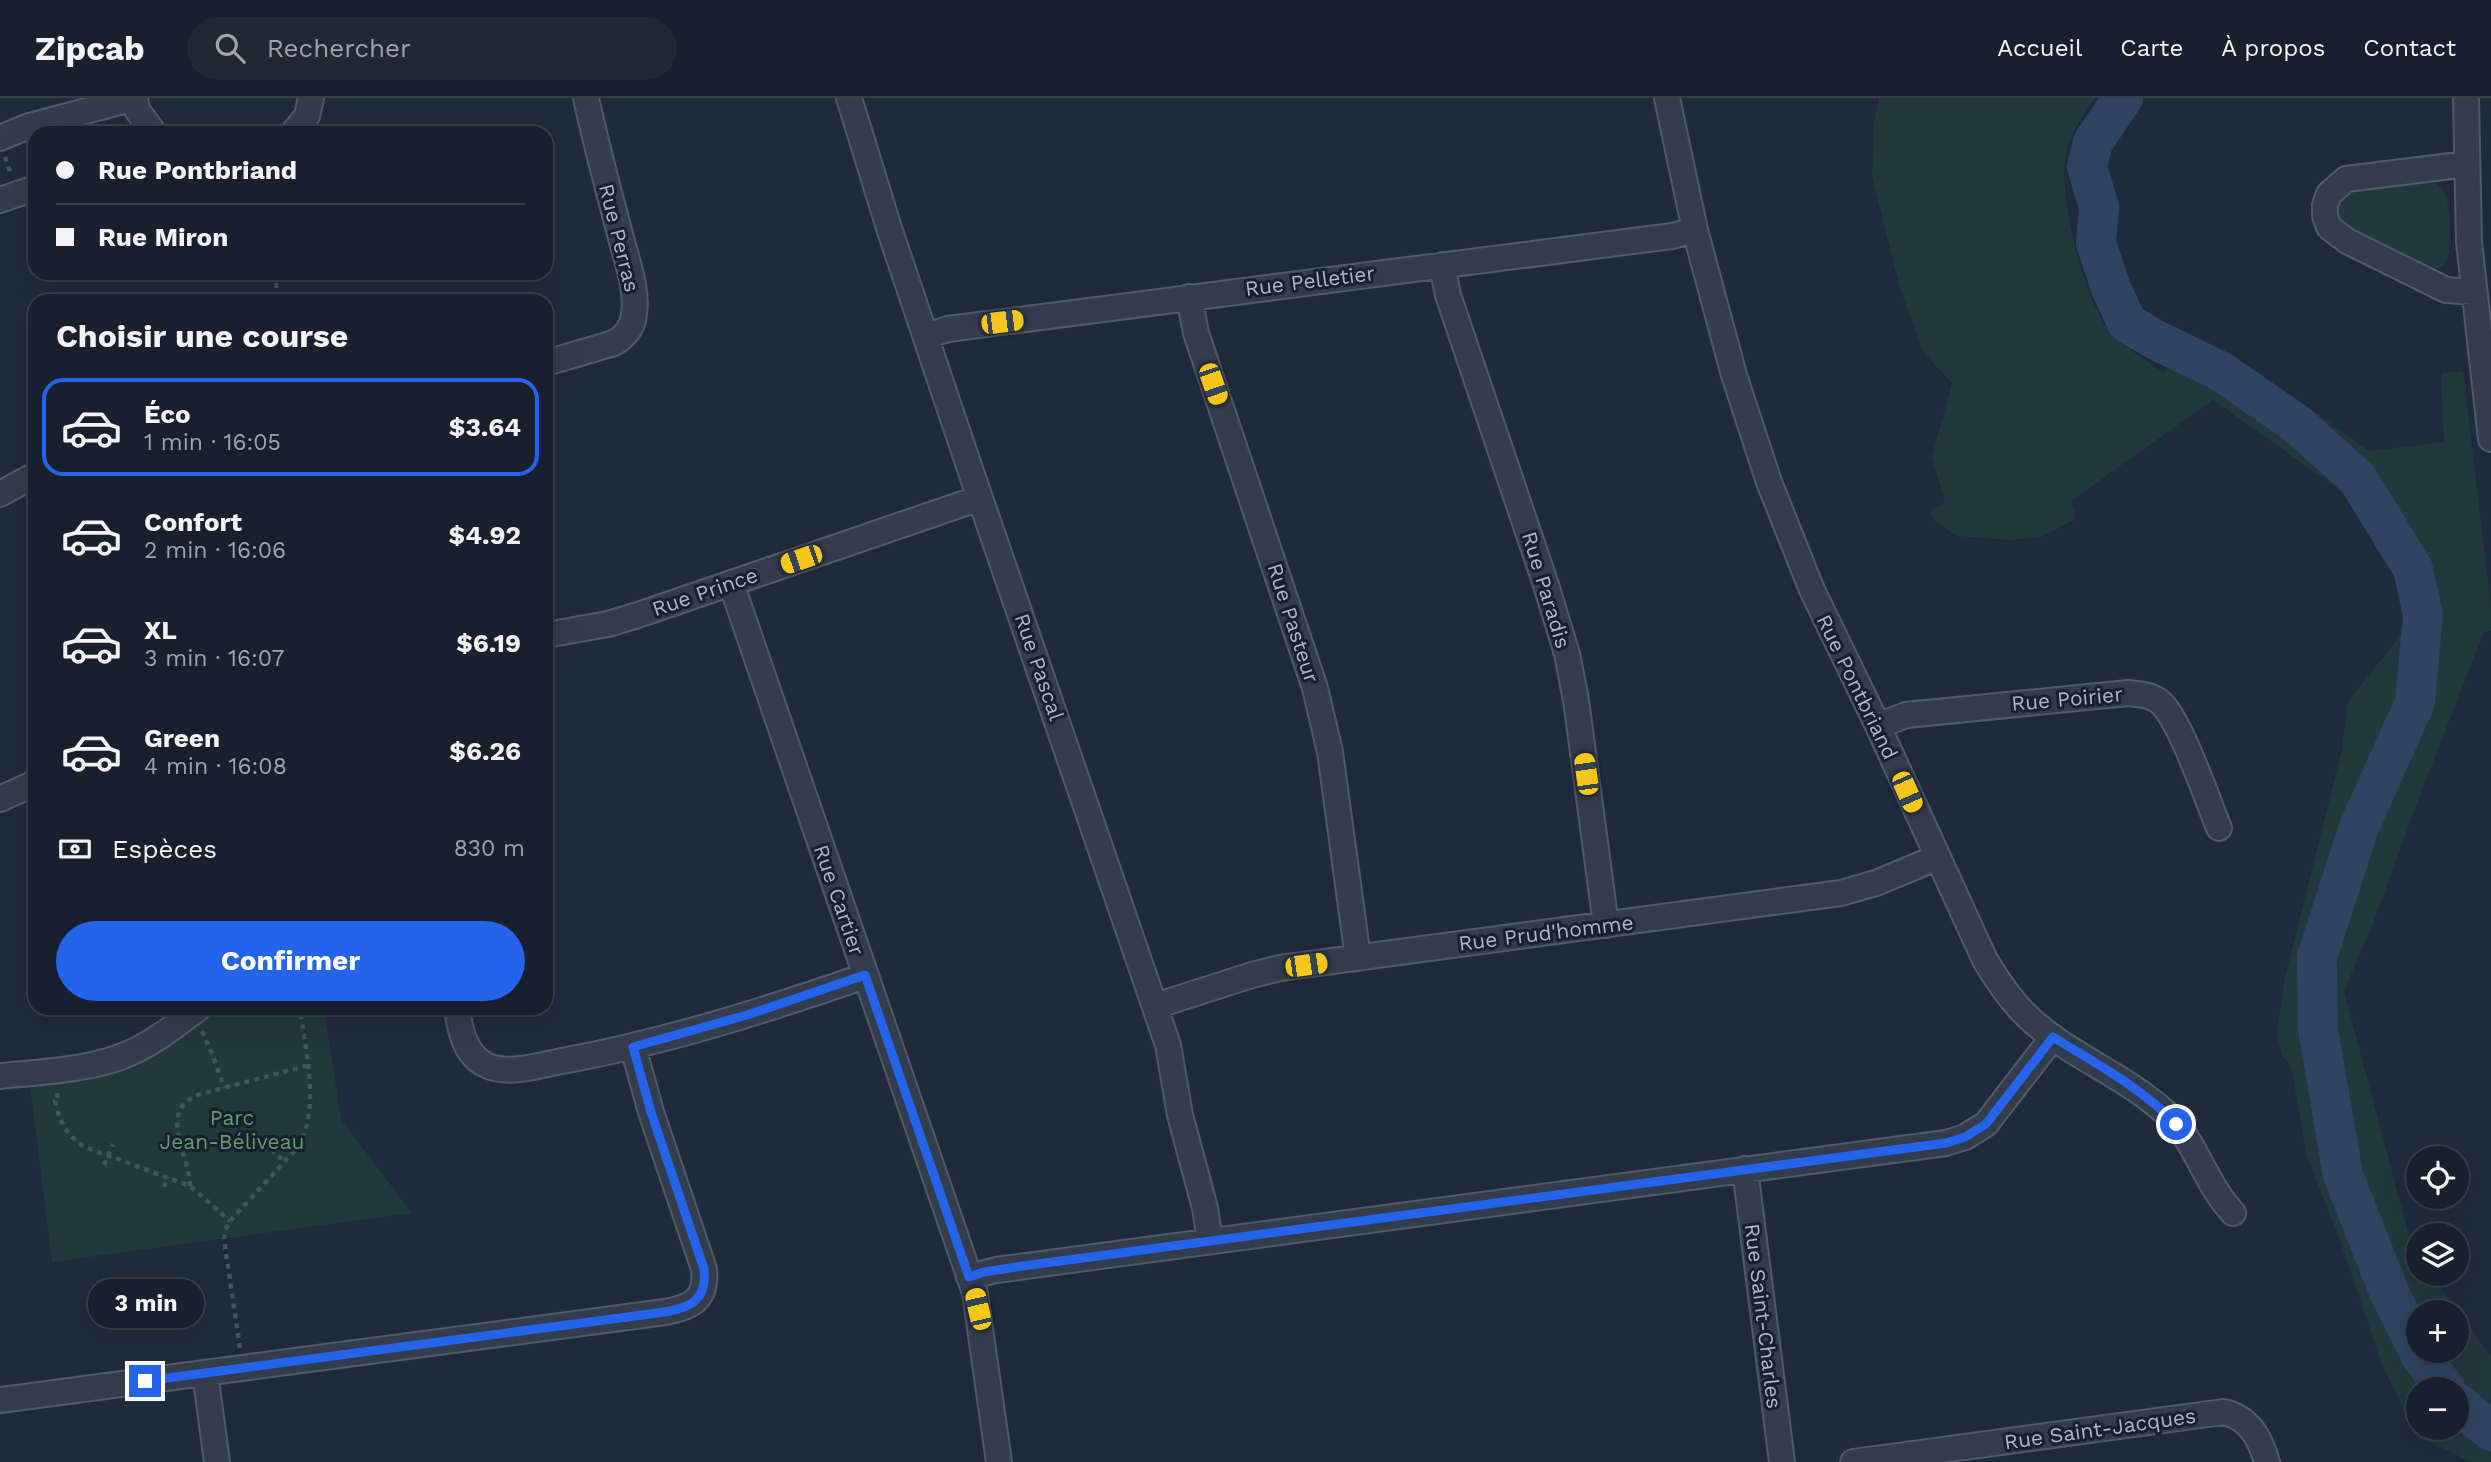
<!DOCTYPE html>
<html lang="fr">
<meta charset="utf-8">
<style>
:root{--surface:#17202c;--page:#202834;--text:#f1f3f6;--muted:#9ea3a9;--line:#363e48;--accent:#2563eb}
body{margin:0;font-family:"Work Sans",sans-serif;background:var(--page);color:var(--text);height:100vh;display:flex;flex-direction:column;font-size:26px;white-space:nowrap}
*{box-sizing:border-box;margin:0}
p{font-size:23px;color:var(--muted)}
.icon{flex:none;width:38px;height:38px;fill:none;stroke:currentColor;stroke-width:2;stroke-linecap:round;stroke-linejoin:round}
.map{position:relative;flex:1;overflow:hidden}
.sheet{position:absolute;left:28px;top:196px;width:525px;height:721px;display:flex;flex-direction:column;background:var(--surface);border-radius:21px;box-shadow:0 7px 28px #0002,0 0 0 2px var(--line)}
.sheet>*{flex:none}
.top-card{position:absolute;left:28px;top:28px;width:525px;height:154px;border-radius:21px;box-shadow:0 7px 28px #0002,0 0 0 2px var(--line);display:grid;align-content:center;height:154px;padding:0 28px;background:var(--surface)}
.tools{position:absolute;left:2406px;top:1048px;display:grid;gap:14px}
.tools a{display:grid;place-items:center;width:63px;height:63px;border-radius:50%;background:var(--surface);box-shadow:0 7px 28px #0002,0 0 0 2px var(--line);font-size:35px}
.end{position:absolute;width:32px;height:32px;margin:-16px;border:9px solid #2563eb;background:#fff;box-shadow:0 0 0 4px #fff}
.from{border-radius:50%}
.bubble{position:absolute;height:49px;border-radius:24px;background:var(--surface);box-shadow:0 7px 28px #0002,0 0 0 2px var(--line);font-size:23px;font-weight:700;line-height:49px;text-align:center}
.car{position:absolute;width:21px;height:42px;margin:-21px -10px;border-radius:9px;box-shadow:0 0 5px 2px #0007;background:linear-gradient(#f5c518 24%,#345 0 40%,#f5c518 0 76%,#345 0 86%,#f5c518 0)}
.top-card b{display:flex;align-items:center;gap:24px;height:66px;font-size:26px}
.top-card b+b{border-top:2px solid var(--line)}
.top-card i{width:18px;height:18px;background:var(--text)}
ul{padding:0;list-style:none}
li{display:flex;align-items:center;gap:21px;height:98px;margin:0 14px 10px;padding:0 14px;border:4px solid transparent;border-radius:21px}
li div{flex:1}
li b{display:block;font-size:26px}
li em{font-style:normal;font-weight:700}
li.on{border-color:var(--accent)}
li>.icon{width:63px;height:63px;stroke-width:1.5}
h2{padding:0 28px;font-size:32px;line-height:84px}
.pay{display:flex;align-items:center;gap:18px;height:77px;padding:0 28px;font-size:26px}
.pay p{margin-inline-start:auto}
.primary-button{display:flex;gap:14px;margin-top:auto;padding:14px 28px}
.primary-button a{flex:1;height:80px;border-radius:42px;background:var(--accent);color:#fff;font-size:28px;font-weight:700;line-height:80px;text-align:center}
header{display:flex;align-items:center;gap:42px;box-sizing:border-box;height:98px;padding:0 35px;background:var(--surface);border-bottom:2px solid var(--line)}
header strong{font-size:33px}
nav{display:flex;gap:38px;margin-inline-start:auto;font-size:24px}
.search{width:490px;height:63px;background:var(--page);display:flex;align-items:center;gap:18px;box-sizing:border-box;padding:0 24px;border-radius:38px;color:var(--muted);font-size:26px}
.map>svg:first-child{display:block}
.green{fill:#21383c;fill-rule:evenodd}
.lines{fill:none;stroke-linecap:round;stroke-linejoin:round}
.river{stroke:#2f4362;stroke-width:40}
.minor-casing{stroke:#505968;stroke-width:28}
.path{stroke:#3f5559;stroke-width:4.5;stroke-dasharray:5 5;stroke-linecap:butt}
.minor{stroke:#333c4b;stroke-width:24}
.route{stroke:#2563eb;stroke-width:9}
.labels{text-anchor:middle;stroke-width:6;stroke-linejoin:round;paint-order:stroke}
.street-label{font-size:21px;fill:#adb6c7;stroke:#18212f}
.park-label{font-size:21px;fill:#629a71;stroke:#18212f}
</style>
<header>
<strong>Zipcab</strong>
<div class="search"><svg class="icon" aria-label="search" viewBox="0 0 24 24"><circle cx="10" cy="10" r="6"/><path d="M15 15l6 6"/></svg>Rechercher</div>
<nav><a>Accueil</a><a>Carte</a><a>À propos</a><a>Contact</a></nav>
</header>
<div class="map">
<svg width="2491" height="1364" viewBox="0 0 2491 1364">
<rect width="100%" height="100%" fill="#1f2a3b"/>
<path class="green" d="M1879 0H2096C2085 12 2069 40 2066 56 2058 97 2084 205 2112 236 2126 251 2147 262 2163 275L2193 248 2291 297 2369 353 2444 344 2441 275 2463 273 2491 508V533L2484 534 2419 700 2372 828 2344 893 2413 1153 2418 1161V1176H2430L2491 1258V1364H2472L2417 1339 2382 1267 2339 1140 2307 1059 2291 968 2282 958 2277 935 2285 879 2342 651 2348 603 2405 532 2395 475 2341 393 2213 302 2071 403 2076 421 2041 439 2010 442 1956 438 1932 420 1930 412 1945 405 1932 359 1952 285 1923 254 1900 190 1872 79 1874 24ZM2457 1214V1253H2418V1214ZM2418 1292H2457V1330H2418Z
M2428 82C2457 89 2448 132 2449 155 2447 169 2437 172 2424 171L2340 125C2336 111 2338 104 2348 93Z
M217 910H324L341 1021 412 1115 52 1164 30 987 198 925Z"/>
<g class="lines">
<path class="river" d="M2123 0 2093 44 2087 69 2099 109 2096 145 2111 190 2127 225 2156 242 2220 273 2297 326 2358 381 2413 471 2423 517 2415 604 2359 729 2317 859 2318 931 2343 1077 2390 1196 2421 1258 2446 1292
M2457 1305 2491 1333"/>
<defs>
<path id="minor" d="M135 0 137 12 154 35
M849 0 889 130 968 365 1168 947 1180 1017 1205 1110 1210 1143
M1667 0 1695 132 1734 277 1769 384 1812 492 1878 628 1985 862C1997 882 2010 902 2027 918 2068 958 2126 977 2168 1017 2196 1044 2205 1085 2233 1115
M2466 0 2469 144 2491 341
M293 35 307 18 311 0
M0 40 29 28 135 0
M2467 66 2346 81 2329 96 2325 107V118L2329 129 2347 143 2446 192 2473 194
M0 102 35 90
M1442 167 1448 197 1546 487 1567 556 1576 602 1606 827
M1189 199 1196 235 1315 590 1330 654 1358 860
M926 238 948 231 1672 138 1695 132
M546 265 614 245C625 239 633 229 634 216 638 191 626 161 620 136 608 91 596 46 586 0
M0 396 35 377
M731 485 975 1195 999 1364
M546 537 608 526 638 517 980 400
M1878 628 1906 617 2128 595C2140 596 2151 597 2160 604 2180 621 2207 701 2219 730
M0 701 35 685
M1155 908 1252 877 1280 870 1841 795 1876 785 1936 760
M457 910C460 933 465 958 488 968 510 977 540 967 562 963 666 944 766 912 865 878
M0 978C40 974 93 972 130 955 155 944 177 926 199 910
M1745 1071 1782 1364
M969 1179 996 1172 1946 1045 1965 1039 1986 1026 2053 939
M205 1275 217 1364
M0 1302 665 1214C692 1209 707 1202 704 1171L651 1014 633 949
M1853 1364 2223 1314C2249 1319 2260 1340 2267 1364"/>
</defs>
<use href="#minor" class="minor-casing"/>
<path class="path" d="M5 59 11 77
M275 175 278 203
M202 933 213 958 224 990
M57 995 58 1002 55 1003C60 1023 66 1038 85 1049L190 1088 230 1123
M271 1051 285 1064
M104 1067 113 1046
M190 1088C190 1057 155 1011 201 996L306 968
M164 1089 168 1079
M240 1250 224 1141 225 1132 230 1123 296 1051C322 1015 305 952 300 910"/>
<use href="#minor" class="minor"/>
</g>
<g class="lines">
<path class="route" d="M145 1283 665 1214C692 1209 707 1202 704 1171L651 1014 633 949 747 917 865 877 969 1179 984 1174 1023 1168 1946 1045 1965 1039 1986 1026 2053 939C2095 965 2142 990 2176 1026"/>
</g>
<g class="labels">
<g class="street-label">
<text transform="translate(619 140) rotate(76)" y="7">Rue Perras</text>
<text transform="translate(1310 183) rotate(-7)" y="7">Rue Pelletier</text>
<text transform="translate(1546 492) rotate(73)" y="7">Rue Paradis</text>
<text transform="translate(705 494) rotate(-19)" y="7">Rue Prince</text>
<text transform="translate(1293 525) rotate(72)" y="7">Rue Pasteur</text>
<text transform="translate(1039 569) rotate(71)" y="7">Rue Pascal</text>
<text transform="translate(1857 589) rotate(64)" y="7">Rue Pontbriand</text>
<text transform="translate(2067 601) rotate(-5)" y="7">Rue Poirier</text>
<text transform="translate(839 802) rotate(71)" y="7">Rue Cartier</text>
<text transform="translate(1546 835) rotate(-7)" y="7">Rue Prud'homme</text>
<text transform="translate(1763 1218) rotate(83)" y="7">Rue Saint-Charles</text>
<text transform="translate(2100 1331) rotate(-8)" y="7">Rue Saint-Jacques</text>
</g>
<g class="park-label">
<text x="232" y="1027">Parc<tspan x="232" dy="24">Jean-Béliveau</tspan></text>
</g>
</g>
</svg>
<div class="tools">
<a><svg class="icon" aria-label="locate" viewBox="0 0 24 24"><circle cx="12" cy="12" r="6"/><path d="M12 2v4M12 18v4M2 12h4M18 12h4"/></svg></a>
<a><svg class="icon" aria-label="layers" viewBox="0 0 24 24"><path d="M12 4l9 5-9 5-9-5zM3 14l9 5 9-5"/></svg></a>
<a>+</a>
<a>−</a>
</div>
<i class="end from" style="left:2176px;top:1026px"></i>
<i class="end" style="left:145px;top:1283px"></i>
<div class="bubble" style="left:88px;top:1181px;width:116px">3 min</div>
<i class="car" style="left:1002px;top:224px;rotate:83deg"></i>
<i class="car" style="left:1213px;top:286px;rotate:161deg"></i>
<i class="car" style="left:801px;top:461px;rotate:251deg"></i>
<i class="car" style="left:1586px;top:676px;rotate:352deg"></i>
<i class="car" style="left:1907px;top:694px;rotate:156deg"></i>
<i class="car" style="left:1306px;top:867px;rotate:82deg"></i>
<i class="car" style="left:978px;top:1211px;rotate:347deg"></i>
<div class="top-card">
<b><i class="from"></i>Rue Pontbriand</b>
<b><i></i>Rue Miron</b>
</div>
<section class="sheet">
<h2>Choisir une course</h2>
<ul>
<li class="on"><svg class="icon" aria-label="car" viewBox="0 0 24 24"><path d="M5 17H2v-5l4-1 3-4h7l3 4 3 1v5h-3M9 17h6M6 11h13"/><circle cx="7" cy="17" r="2"/><circle cx="17" cy="17" r="2"/></svg><div><b>Éco</b><p>1 min · 16:05</p></div><em>$3.64</em></li>
<li><svg class="icon" aria-label="car" viewBox="0 0 24 24"><path d="M5 17H2v-5l4-1 3-4h7l3 4 3 1v5h-3M9 17h6M6 11h13"/><circle cx="7" cy="17" r="2"/><circle cx="17" cy="17" r="2"/></svg><div><b>Confort</b><p>2 min · 16:06</p></div><em>$4.92</em></li>
<li><svg class="icon" aria-label="car" viewBox="0 0 24 24"><path d="M5 17H2v-5l4-1 3-4h7l3 4 3 1v5h-3M9 17h6M6 11h13"/><circle cx="7" cy="17" r="2"/><circle cx="17" cy="17" r="2"/></svg><div><b>XL</b><p>3 min · 16:07</p></div><em>$6.19</em></li>
<li><svg class="icon" aria-label="car" viewBox="0 0 24 24"><path d="M5 17H2v-5l4-1 3-4h7l3 4 3 1v5h-3M9 17h6M6 11h13"/><circle cx="7" cy="17" r="2"/><circle cx="17" cy="17" r="2"/></svg><div><b>Green</b><p>4 min · 16:08</p></div><em>$6.26</em></li>
</ul>
<div class="pay"><svg class="icon" aria-label="cash" viewBox="0 0 24 24"><path d="M3 7h18v10H3z"/><circle cx="12" cy="12" r="2"/></svg>Espèces<p>830 m</p></div>
<div class="primary-button"><a>Confirmer</a></div>
</section>
</div>
